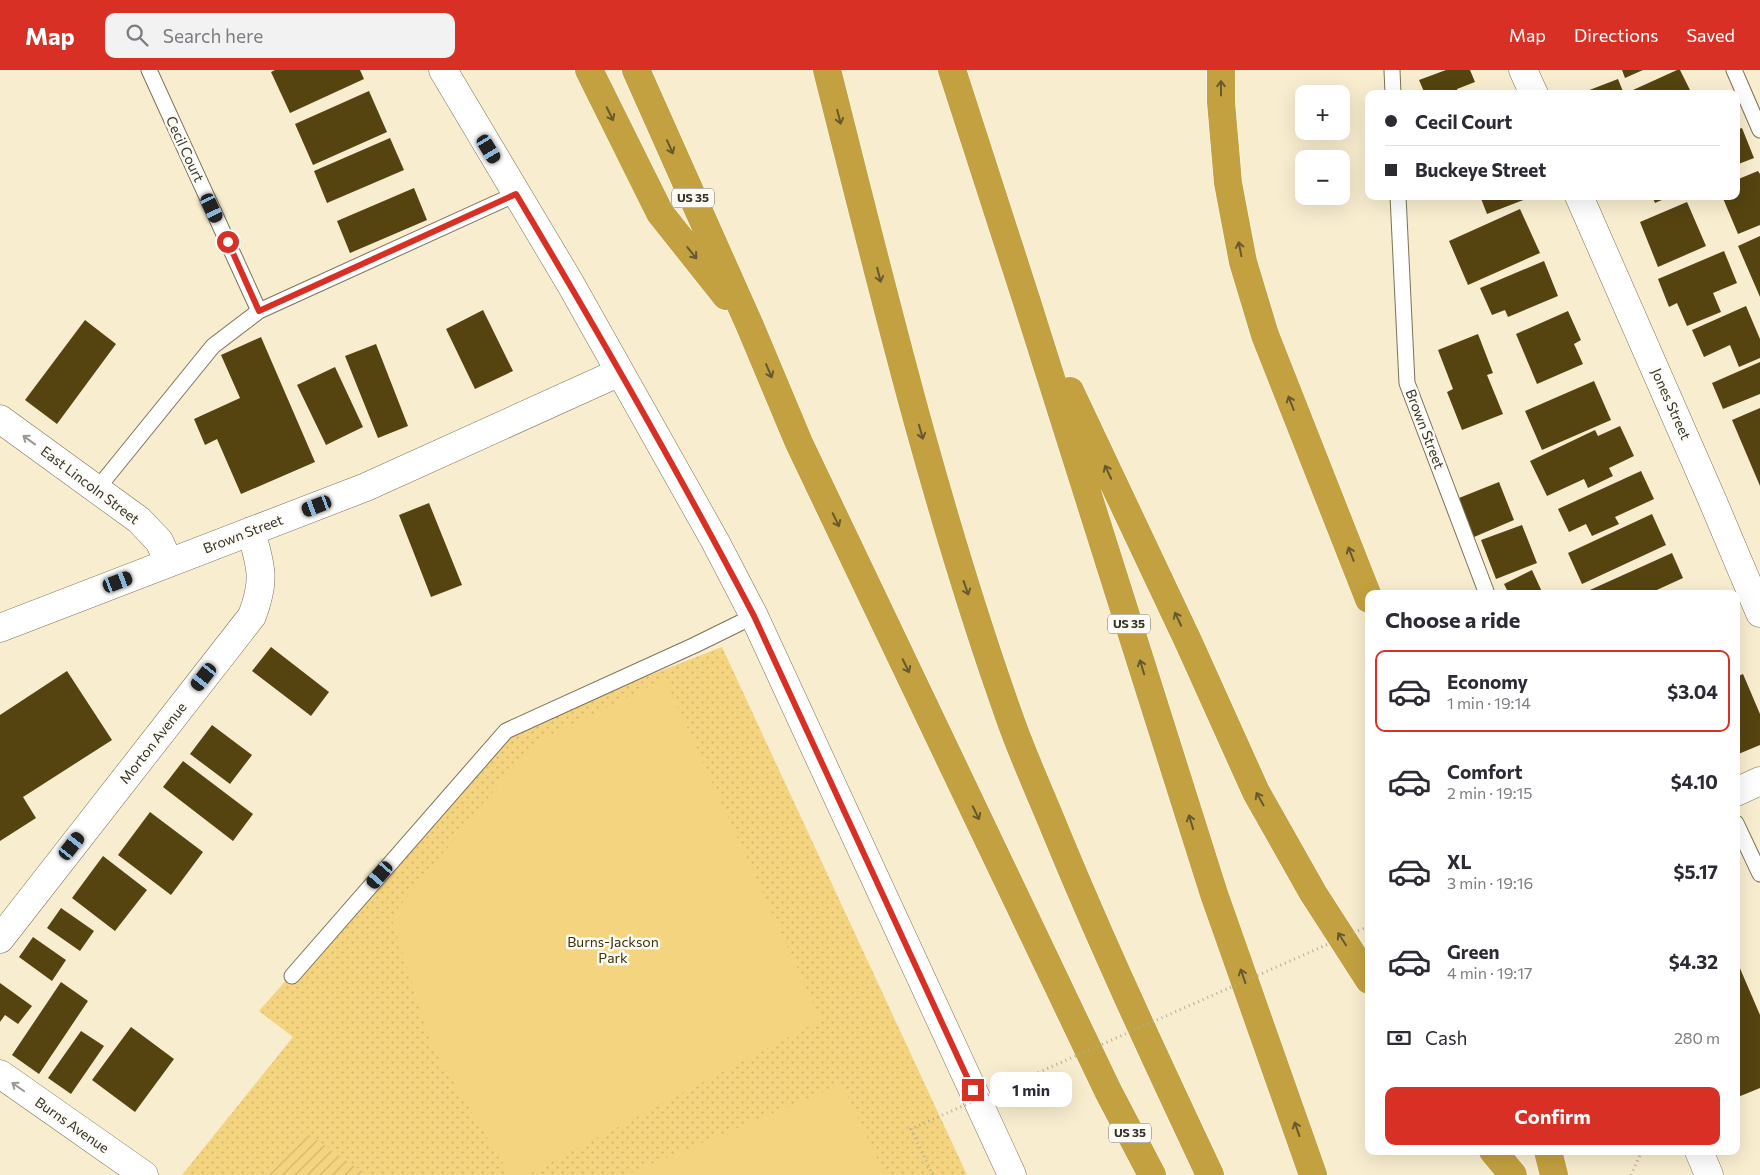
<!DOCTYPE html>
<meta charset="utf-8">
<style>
:root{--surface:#fff;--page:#f2f2f3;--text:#2b2b33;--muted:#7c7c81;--line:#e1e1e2;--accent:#d93025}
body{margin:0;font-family:Commissioner,sans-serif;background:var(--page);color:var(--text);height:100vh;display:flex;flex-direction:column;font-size:19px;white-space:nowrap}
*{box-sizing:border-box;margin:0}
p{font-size:16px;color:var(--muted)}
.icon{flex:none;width:28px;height:28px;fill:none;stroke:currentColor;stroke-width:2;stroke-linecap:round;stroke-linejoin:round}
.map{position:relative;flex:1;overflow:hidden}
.side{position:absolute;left:1365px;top:520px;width:375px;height:565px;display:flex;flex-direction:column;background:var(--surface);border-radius:10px;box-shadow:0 5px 20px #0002}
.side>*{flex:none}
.guide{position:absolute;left:1365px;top:20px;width:375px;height:110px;border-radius:10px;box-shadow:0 5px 20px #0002;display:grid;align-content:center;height:110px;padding:0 20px;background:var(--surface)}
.fabs{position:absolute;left:1295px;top:15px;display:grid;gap:10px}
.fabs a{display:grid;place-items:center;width:55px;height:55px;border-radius:10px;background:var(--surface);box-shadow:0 5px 20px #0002;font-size:25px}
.end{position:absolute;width:22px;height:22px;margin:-11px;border:6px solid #d93025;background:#fff;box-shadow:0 0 0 2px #fff}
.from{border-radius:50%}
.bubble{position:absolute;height:35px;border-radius:10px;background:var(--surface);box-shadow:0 5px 20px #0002;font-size:16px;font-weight:700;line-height:35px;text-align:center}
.car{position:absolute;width:15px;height:30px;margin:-15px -8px;border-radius:6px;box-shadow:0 0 4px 1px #0007;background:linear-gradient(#222 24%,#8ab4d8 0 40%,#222 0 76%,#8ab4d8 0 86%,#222 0)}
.guide b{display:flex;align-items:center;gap:18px;height:48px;font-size:19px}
.guide b+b{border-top:1px solid var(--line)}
.guide i{width:12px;height:12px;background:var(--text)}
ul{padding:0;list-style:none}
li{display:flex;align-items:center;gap:15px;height:82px;margin:0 10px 8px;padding:0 10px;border:2px solid transparent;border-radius:10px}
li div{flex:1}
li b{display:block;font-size:19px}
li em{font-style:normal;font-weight:700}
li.selected{border-color:var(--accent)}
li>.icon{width:45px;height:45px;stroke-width:1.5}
h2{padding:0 20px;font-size:22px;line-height:60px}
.pay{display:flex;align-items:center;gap:12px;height:55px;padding:0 20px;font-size:19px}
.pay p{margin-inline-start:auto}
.button{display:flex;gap:10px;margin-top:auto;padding:10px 20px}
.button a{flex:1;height:58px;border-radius:10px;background:var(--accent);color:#fff;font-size:20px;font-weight:700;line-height:58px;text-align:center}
header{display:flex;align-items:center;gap:30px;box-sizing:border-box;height:70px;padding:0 25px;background:var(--accent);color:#fff}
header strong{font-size:24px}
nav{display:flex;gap:28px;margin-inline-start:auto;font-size:18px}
.search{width:350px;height:45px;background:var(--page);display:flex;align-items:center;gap:12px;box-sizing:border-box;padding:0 18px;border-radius:10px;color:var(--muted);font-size:19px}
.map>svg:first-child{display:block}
.park{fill:url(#park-dots)}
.garden{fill:url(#garden-furrows)}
.pitch{fill:#f5d47f}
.building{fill:#554310}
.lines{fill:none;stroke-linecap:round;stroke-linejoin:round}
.service-casing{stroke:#7c7257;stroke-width:17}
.minor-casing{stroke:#7c7257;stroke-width:29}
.motorway-casing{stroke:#fff;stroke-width:29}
.path{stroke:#b5ac94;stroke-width:3;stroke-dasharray:1 4;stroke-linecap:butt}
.service{stroke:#fff;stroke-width:15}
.minor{stroke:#fff;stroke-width:28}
.motorway{stroke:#c3a140;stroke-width:28}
.path-bridge{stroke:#b5ac94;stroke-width:3;stroke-dasharray:1 4;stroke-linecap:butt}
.oneway{stroke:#67592f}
.oneway2{stroke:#9a9892}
.route{stroke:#d93025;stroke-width:6}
.labels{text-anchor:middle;stroke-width:5;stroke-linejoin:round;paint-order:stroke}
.shield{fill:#fdfbf5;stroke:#726e64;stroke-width:1}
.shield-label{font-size:12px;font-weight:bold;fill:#363226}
.street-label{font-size:14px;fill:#363226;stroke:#fdfbf5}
.park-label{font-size:14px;fill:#3e3007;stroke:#fdfbf5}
</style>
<header>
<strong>Map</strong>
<div class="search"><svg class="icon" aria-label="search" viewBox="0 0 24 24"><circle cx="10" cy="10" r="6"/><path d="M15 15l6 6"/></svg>Search here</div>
<nav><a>Map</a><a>Directions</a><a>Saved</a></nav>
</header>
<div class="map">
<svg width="1760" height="1105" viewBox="0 0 1760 1105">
<defs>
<pattern id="park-dots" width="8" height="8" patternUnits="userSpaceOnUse" patternTransform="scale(1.25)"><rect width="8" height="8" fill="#f5d47f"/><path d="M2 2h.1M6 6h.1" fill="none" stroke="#d3b66e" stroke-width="1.8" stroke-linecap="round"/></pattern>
<pattern id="garden-furrows" width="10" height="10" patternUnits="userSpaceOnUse" patternTransform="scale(1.25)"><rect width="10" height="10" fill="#f5d47f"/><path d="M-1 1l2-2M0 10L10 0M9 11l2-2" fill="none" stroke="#d3b66e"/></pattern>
</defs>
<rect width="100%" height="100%" fill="#f8edcf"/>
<path class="park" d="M722 577 967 1105H182L293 967 259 941 506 661Z"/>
<path class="garden" d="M304 1061 367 1105H268Z"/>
<path class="pitch" d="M665 609 821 950 527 1105H510L432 977 391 847 532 674Z
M842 1014 885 1105H626Z"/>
<path class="building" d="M275 0H360L364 9 290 43 271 2Z
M1446 0H1470L1475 12 1457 19 1458 24H1425L1419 10Z
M1622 0H1643L1625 8Z
M1677 0H1680L1692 24H1635L1633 20Z
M1618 9 1624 24H1579Z
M369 21 387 62 313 95 295 54Z
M1742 58 1754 88 1736 95V60Z
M390 68 404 100 327 133 314 101Z
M1758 101 1760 104V155L1738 164 1722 126H1736V110Z
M414 118 427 150 350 183 337 151Z
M1480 126H1525L1526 129 1487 144Z
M1652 126H1671L1655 133Z
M1687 132 1706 176 1658 197 1640 152Z
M1520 139 1540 183 1468 215 1449 171Z
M1760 166V227L1738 176Z
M1724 181 1737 213 1713 223 1721 242 1687 256 1677 233 1669 237 1658 209Z
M1544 191 1558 226 1508 247 1505 240 1492 245 1480 218Z
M1746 236 1760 269V288L1739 297 1730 275 1704 287 1692 260Z
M483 240 513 301 475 319 446 259Z
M1568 241 1581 270 1574 274 1583 294 1537 314 1516 264Z
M85 250 116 274 57 354 25 330Z
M1478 264 1493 303 1487 305 1503 344 1462 360 1447 322 1453 319 1438 280Z
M261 267 315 392 241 424 217 369 205 375 194 349 240 328 221 285Z
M376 274 408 356 378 368 345 286Z
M1760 292V324L1723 339 1712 313Z
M335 297 363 357 326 375 297 315Z
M1594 311 1611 350 1542 380 1525 341Z
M1760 338V416L1732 350Z
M1620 356 1634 386 1609 398 1613 406 1588 418 1584 409 1547 426 1530 391 1595 360 1598 366Z
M1641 401 1654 429 1615 447 1619 454 1592 466 1586 454 1569 462 1558 439Z
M1499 412 1514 450 1474 467 1459 428Z
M429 433 462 515 431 527 399 445Z
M1652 444 1666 475 1582 514 1568 483Z
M1522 455 1537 493 1496 509 1481 470Z
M1672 483 1683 508 1648 524H1581Z
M1532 500 1543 524H1509L1504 514Z
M271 577 329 622 311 646 252 601Z
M67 601 112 670 23 727 36 748 0 771V645Z
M1743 604 1760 644V675L1736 685V607Z
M212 655 252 685 230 714 190 684Z
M183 691 253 744 233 771 163 717Z
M150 742 203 782 171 825 118 785Z
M103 786 147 820 115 861 72 828Z
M61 838 94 861 80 881 47 858Z
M33 867 66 890 52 911 19 887Z
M1736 889 1760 945V1018L1738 1027 1736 1023Z
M61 912 88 931 39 1004 12 985Z
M0 913 32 936 18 954 5 945 0 952Z
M131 957 174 989 135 1042 92 1010Z
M81 961 104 976 71 1024 48 1008Z"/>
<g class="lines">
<defs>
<path id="service" d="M149 0 259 241
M1392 0 1393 24
M1734 0 1760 60
M1398 126 1407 313 1487 524
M97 419 213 276 259 241 516 124
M1736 753 1760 804
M292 906 506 661 695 575 754 546"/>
<path id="minor" d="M443 0 570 213 715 471 754 546 1012 1105
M1523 0 1534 24
M1579 126 1711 427 1760 543
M0 349 139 450 159 471 169 492
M0 558 366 417 620 302
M1736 722 1760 711
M0 869 252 546C266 509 261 497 251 461
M0 1004 144 1105
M1699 1081 1709 1105"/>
<path id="motorway" d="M589 0 660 143 726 226
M636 0 750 256 799 373 1108 1021 1152 1105
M827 0C882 217 934 435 1009 646 1021 681 1037 716 1051 750 1100 870 1155 988 1210 1105
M952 0 1026 229 1214 824 1313 1105
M1221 0V32L1228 113 1243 192 1265 265 1369 529
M1070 321 1188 571 1256 722 1313 823 1369 910
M1493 1081 1513 1105
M1548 1081 1554 1105"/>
</defs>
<use href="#service" class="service-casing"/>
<use href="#minor" class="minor-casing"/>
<use href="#motorway" class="motorway-casing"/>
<path class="path" d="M1631 1105 1642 1081"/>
<use href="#service" class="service"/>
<use href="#minor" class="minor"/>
<use href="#motorway" class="motorway"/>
<path class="path-bridge" d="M933 1105 911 1059 1369 856"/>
</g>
<defs><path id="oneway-shaft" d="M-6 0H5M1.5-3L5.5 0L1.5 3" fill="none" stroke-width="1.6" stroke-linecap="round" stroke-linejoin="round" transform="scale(1.25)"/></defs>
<g class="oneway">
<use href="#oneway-shaft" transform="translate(1221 18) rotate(-90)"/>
<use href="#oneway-shaft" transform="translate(610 44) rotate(64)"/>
<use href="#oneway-shaft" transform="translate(839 47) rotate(76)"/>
<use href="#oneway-shaft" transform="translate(670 77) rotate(66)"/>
<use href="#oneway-shaft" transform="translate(1240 179) rotate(-101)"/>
<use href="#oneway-shaft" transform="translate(692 183) rotate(51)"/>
<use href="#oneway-shaft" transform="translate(879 205) rotate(76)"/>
<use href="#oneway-shaft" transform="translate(769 301) rotate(67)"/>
<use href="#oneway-shaft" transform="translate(1291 333) rotate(-111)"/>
<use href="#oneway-shaft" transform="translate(921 362) rotate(74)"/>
<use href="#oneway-shaft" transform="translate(1108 402) rotate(-115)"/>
<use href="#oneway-shaft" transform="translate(836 450) rotate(64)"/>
<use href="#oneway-shaft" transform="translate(1351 484) rotate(-111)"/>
<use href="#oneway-shaft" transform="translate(966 518) rotate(71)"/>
<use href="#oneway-shaft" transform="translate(1178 549) rotate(-115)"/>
<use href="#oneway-shaft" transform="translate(906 596) rotate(64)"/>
<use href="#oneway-shaft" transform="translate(1142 597) rotate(-107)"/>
<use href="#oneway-shaft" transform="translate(1260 729) rotate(-119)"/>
<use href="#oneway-shaft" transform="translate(976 743) rotate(64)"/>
<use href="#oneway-shaft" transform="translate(1191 752) rotate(-107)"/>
<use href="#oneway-shaft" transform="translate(1342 869) rotate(-123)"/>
<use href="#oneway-shaft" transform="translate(1243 906) rotate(-109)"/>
<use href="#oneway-shaft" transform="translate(1297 1059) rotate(-109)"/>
</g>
<g class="oneway2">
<use href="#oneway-shaft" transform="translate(29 370) rotate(-144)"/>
<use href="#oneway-shaft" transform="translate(18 1017) rotate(-145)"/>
</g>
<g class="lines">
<path class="route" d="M228 172 259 241 516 124C599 263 679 403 754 546L973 1020"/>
</g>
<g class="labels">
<g class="shield">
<rect x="672" y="118.5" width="42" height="19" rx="4"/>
<rect x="1108" y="544.5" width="42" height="19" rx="4"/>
<rect x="1109" y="1053.5" width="42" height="19" rx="4"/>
</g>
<g class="shield-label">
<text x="693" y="132">US 35</text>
<text x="1129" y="558">US 35</text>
<text x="1130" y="1067">US 35</text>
</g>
<g class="street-label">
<text transform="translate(185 79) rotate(65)" y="5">Cecil Court</text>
<text transform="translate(1671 334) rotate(66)" y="5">Jones Street</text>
<text transform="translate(1425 359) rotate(69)" y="5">Brown Street</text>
<text transform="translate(90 415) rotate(37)" y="5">East Lincoln Street</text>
<text transform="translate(243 464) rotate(-21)" y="5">Brown Street</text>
<text transform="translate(153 673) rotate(-52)" y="5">Morton Avenue</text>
<text transform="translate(72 1055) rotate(35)" y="5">Burns Avenue</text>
</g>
<g class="park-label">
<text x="613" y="877">Burns-Jackson<tspan x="613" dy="16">Park</tspan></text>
</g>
</g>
</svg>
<div class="fabs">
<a>+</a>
<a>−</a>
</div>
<i class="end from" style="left:228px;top:172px"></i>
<i class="end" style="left:973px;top:1020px"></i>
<div class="bubble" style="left:990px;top:1002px;width:82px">1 min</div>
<i class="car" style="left:489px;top:79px;rotate:149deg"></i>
<i class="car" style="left:212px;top:138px;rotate:155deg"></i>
<i class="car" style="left:317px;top:436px;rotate:249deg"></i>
<i class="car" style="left:118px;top:512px;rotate:69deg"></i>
<i class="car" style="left:204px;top:607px;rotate:218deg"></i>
<i class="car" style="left:72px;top:776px;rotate:38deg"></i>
<i class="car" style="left:380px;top:805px;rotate:221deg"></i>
<div class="guide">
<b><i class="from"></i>Cecil Court</b>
<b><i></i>Buckeye Street</b>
</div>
<section class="side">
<h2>Choose a ride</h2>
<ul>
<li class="selected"><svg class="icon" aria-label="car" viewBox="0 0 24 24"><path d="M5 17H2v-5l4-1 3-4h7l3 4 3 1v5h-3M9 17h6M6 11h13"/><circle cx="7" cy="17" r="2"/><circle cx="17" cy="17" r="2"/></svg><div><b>Economy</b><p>1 min · 19:14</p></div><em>$3.04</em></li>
<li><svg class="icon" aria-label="car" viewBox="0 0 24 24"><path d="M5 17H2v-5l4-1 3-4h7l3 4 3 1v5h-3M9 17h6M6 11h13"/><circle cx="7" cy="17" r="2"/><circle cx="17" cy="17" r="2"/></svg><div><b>Comfort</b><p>2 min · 19:15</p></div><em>$4.10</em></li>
<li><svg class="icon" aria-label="car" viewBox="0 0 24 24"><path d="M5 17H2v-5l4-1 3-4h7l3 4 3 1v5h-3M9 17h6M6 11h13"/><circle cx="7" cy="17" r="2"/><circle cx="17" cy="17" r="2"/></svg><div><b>XL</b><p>3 min · 19:16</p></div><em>$5.17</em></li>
<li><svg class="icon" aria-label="car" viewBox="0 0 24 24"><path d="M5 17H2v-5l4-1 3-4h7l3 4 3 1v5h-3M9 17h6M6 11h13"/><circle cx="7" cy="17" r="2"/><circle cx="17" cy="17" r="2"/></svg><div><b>Green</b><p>4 min · 19:17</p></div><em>$4.32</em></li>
</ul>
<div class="pay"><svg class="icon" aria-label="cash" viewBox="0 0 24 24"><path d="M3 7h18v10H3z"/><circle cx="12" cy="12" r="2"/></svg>Cash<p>280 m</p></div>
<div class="button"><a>Confirm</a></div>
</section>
</div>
